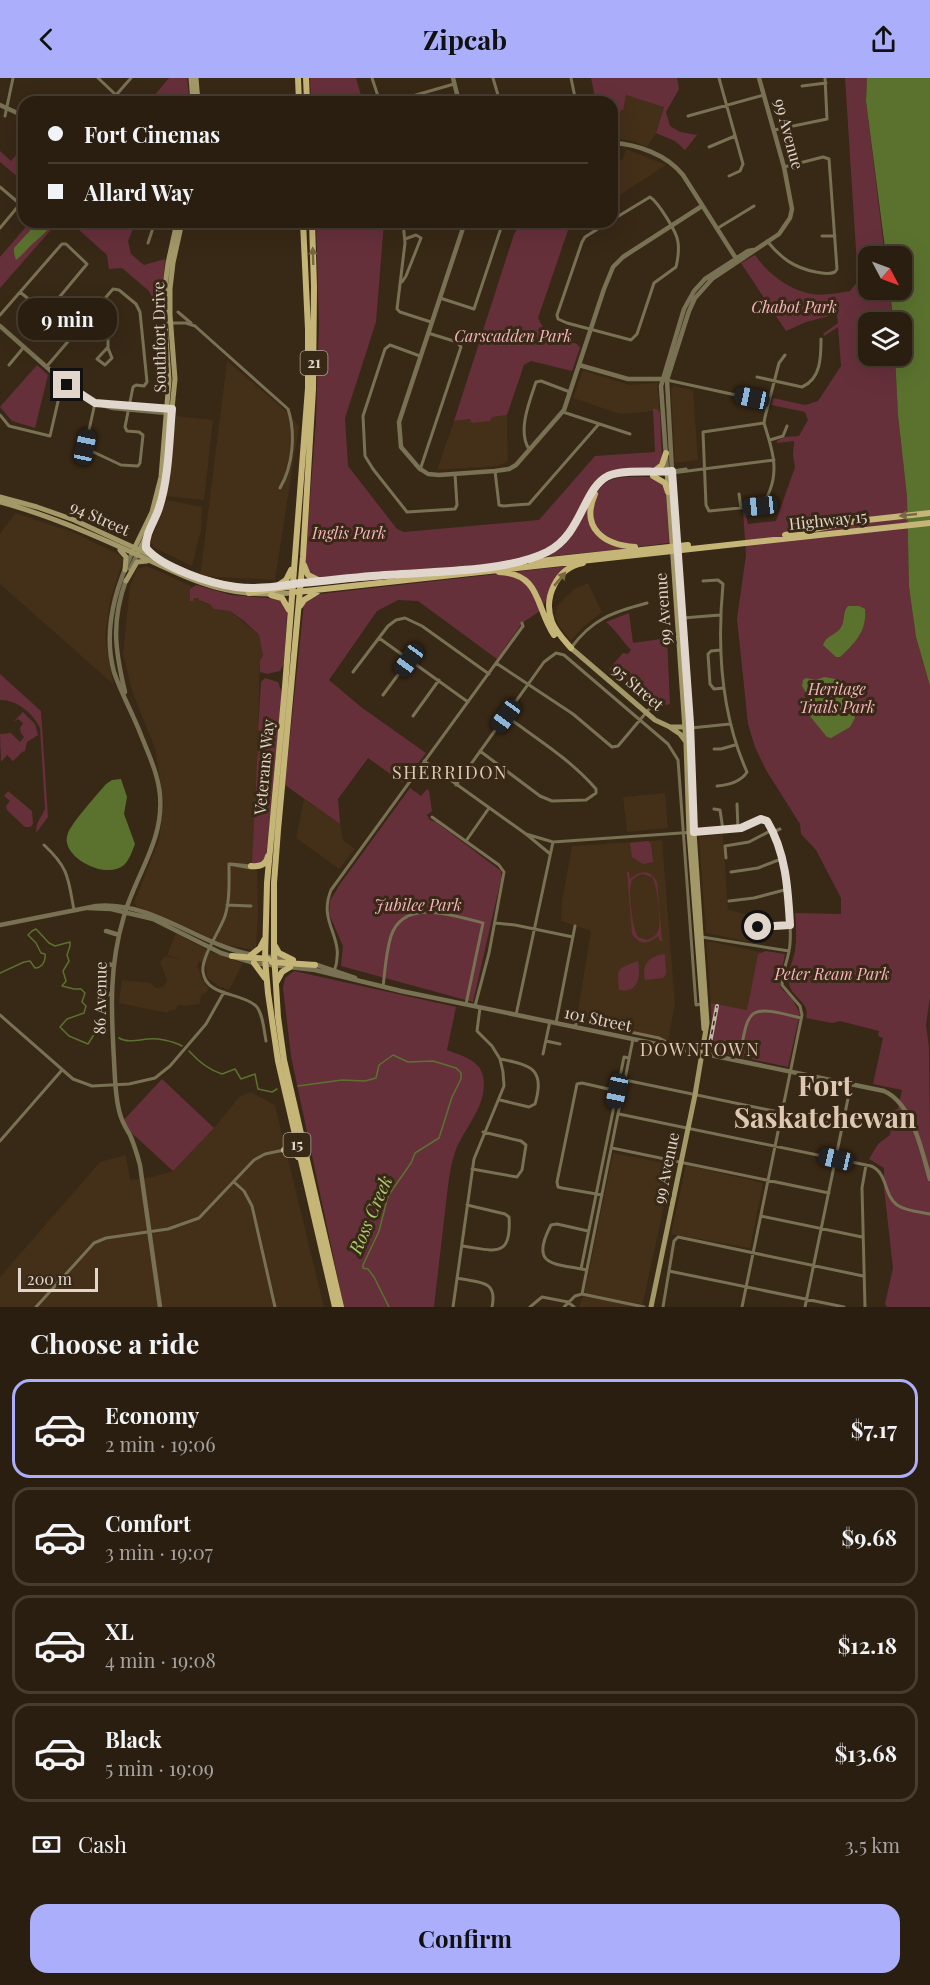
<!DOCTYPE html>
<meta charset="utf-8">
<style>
:root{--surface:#2a1e10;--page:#362b1e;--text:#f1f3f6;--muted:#a5a29f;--line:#463c30;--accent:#abaffb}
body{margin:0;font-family:"Playfair Display",serif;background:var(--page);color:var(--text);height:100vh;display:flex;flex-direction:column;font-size:22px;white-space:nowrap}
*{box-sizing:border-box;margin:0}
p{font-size:20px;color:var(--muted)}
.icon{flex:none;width:33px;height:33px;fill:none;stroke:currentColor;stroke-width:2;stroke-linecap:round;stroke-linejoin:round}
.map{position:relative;height:1229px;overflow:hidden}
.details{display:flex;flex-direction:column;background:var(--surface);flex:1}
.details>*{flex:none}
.banner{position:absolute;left:18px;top:18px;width:600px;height:132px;border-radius:18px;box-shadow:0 6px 24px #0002,0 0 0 2px var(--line);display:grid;align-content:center;height:132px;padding:0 30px;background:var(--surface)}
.needle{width:39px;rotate:131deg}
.fabs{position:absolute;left:858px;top:168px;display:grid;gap:12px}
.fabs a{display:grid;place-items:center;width:54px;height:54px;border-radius:12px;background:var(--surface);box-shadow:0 6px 24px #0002,0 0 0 2px var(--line);font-size:30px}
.scale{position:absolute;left:18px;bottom:15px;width:80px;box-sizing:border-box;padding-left:6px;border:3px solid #e1d6cb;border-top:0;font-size:16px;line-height:21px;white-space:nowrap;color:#e1d6cb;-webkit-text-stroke:4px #382816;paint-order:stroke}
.end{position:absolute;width:27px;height:27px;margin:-14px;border:8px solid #e1d6cb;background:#111;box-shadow:0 0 0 3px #111}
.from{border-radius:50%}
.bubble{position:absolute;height:42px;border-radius:18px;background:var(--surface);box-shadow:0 6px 24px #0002,0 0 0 2px var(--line);font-size:20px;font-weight:700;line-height:42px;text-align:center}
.car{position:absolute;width:18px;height:36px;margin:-18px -9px;border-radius:8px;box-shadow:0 0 4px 2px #0007;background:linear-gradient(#222 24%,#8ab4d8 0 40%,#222 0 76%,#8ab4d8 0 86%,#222 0)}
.banner b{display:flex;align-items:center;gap:21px;height:57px;font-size:22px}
.banner b+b{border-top:2px solid var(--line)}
.banner i{width:15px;height:15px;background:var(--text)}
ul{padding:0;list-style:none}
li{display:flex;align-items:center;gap:18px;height:99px;margin:0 12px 9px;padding:0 18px;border:3px solid var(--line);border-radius:18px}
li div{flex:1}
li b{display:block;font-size:22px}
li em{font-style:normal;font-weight:700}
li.active{border-color:var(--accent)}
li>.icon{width:54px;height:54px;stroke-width:1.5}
h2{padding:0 30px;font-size:27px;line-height:72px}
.pay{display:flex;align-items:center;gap:15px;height:66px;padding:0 30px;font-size:22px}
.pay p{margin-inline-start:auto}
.button{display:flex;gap:12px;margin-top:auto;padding:12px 30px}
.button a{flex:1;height:69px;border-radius:18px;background:var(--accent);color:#111;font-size:24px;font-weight:700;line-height:69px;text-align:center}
header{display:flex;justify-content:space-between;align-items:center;height:78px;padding:0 30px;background:var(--accent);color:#111;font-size:27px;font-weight:700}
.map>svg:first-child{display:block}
.built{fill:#442f19}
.green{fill:#66303b;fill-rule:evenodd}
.water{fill:#5b722f}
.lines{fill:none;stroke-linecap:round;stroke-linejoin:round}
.stream{stroke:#5b722f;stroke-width:1.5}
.minor{stroke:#787153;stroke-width:3}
.tertiary{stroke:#787153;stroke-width:4.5}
.secondary{stroke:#a39868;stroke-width:5}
.primary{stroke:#c5b677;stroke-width:6}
.rail-casing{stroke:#c1b6a9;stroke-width:4}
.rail{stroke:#382816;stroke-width:1.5;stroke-dasharray:4.5;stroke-linecap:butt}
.oneway{fill:#776842}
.route{stroke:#e1d6cb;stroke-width:8}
.labels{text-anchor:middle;stroke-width:6;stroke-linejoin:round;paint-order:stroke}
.shield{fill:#382816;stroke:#aea295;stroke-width:1.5}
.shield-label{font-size:15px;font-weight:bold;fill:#e1d6cb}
.street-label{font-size:16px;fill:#e1d6cb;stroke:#382816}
.park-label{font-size:16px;font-style:italic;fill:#f5b4be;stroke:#382816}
.neighbourhood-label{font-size:18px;letter-spacing:1.5px;fill:#dec8b3;stroke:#382816}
.water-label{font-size:18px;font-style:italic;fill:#abcd6e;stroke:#382816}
.town-label{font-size:28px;font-weight:bold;fill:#dec8b3;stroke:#382816}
</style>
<header><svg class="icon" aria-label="back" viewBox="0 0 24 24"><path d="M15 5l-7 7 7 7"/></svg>Zipcab<svg class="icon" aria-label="share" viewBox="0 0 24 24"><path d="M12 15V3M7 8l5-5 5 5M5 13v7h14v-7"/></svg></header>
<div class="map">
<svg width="930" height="1229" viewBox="0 0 930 1229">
<rect width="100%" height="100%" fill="#382816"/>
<path class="built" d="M626 17 664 28 656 55 647 69 633 63 613 60Z
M626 71 666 87 612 122V87L623 81Z
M227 283 286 333 299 348 275 502 200 498Z
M583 292 629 307 657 305 660 335 657 331H653L654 333 620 336 573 320Z
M673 308 693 312 698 382 675 385 671 312Z
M507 337 508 383 498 388 437 392 454 343Z
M176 338 213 342 204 422 164 418Z
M167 422 202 429 201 452 192 488 153 469 151 462Z
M15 435 73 454 120 477 123 483 110 523 105 559 113 606 0 506V456Z
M147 488 191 508 190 523H193L194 519 199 520 201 524 211 527 215 531 230 533 259 557 263 578 260 582 258 651 261 652 255 714 258 835 256 870 253 872 222 866 178 845 137 829 134 825 159 762 164 725 155 670 132 613 123 576 130 508 137 491Z
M588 505 602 534 583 549 571 563 559 548 555 538 556 529 574 511Z
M665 715 668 750 627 754 623 719Z
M304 721 340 746 343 762 355 771 339 791 296 760Z
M723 756 728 832 754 838 749 864 706 855 699 759Z
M662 762 675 926 668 964 577 939 591 853 561 843 562 822 572 768Z
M176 855 211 874 243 885 229 912 218 908 207 899 206 888 199 883 197 890 199 891 201 899 209 911 204 916 201 917 200 926 185 928 178 927 175 932 169 933 167 935 119 925 122 902 150 905 156 910 163 909 167 903 160 884 165 878 182 882 167 877Z
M706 863 761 874 758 877 747 932 711 925Z
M251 1014 275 1027 324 1229H0V1199L100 1084 126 1077 130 1102 152 1099 173 1093 214 1050 239 1019Z
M613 1075 673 1087 642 1229H579L585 1212Z
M686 1087 763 1105 750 1170 671 1156Z"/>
<path class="green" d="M169 0H187L190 24H179L175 21 149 24Z
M310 0H356L363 24H311Z
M591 0H677L679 11 666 34 670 48 680 54 697 57 685 72 675 63 656 55 664 29 626 17 623 32H621L612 60V24H596Z
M845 0H867L866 23 885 178H868V212H889L893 244H868V278H895L898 337 907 419 909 509 916 559 930 608V919L926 947 929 969 930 1056V1229H887L885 1226 893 1190 884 1110V1090L869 1081 878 1066 890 1057 892 1043 890 1033 898 1031 902 1012 873 1006 883 960 878 958 879 953 840 943 832 945 806 940C811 924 791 920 789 905 787 895 793 883 795 873 797 860 796 847 795 835L841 836V820L816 772 801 756 800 746 766 692 755 669 748 646 737 541 746 477 743 432H745L748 446 776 443 795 389 793 377 794 363 777 365V363L784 359 799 358 808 342 805 334 771 327 773 320 805 327 818 323 841 288 838 249 824 258 823 256 838 245 837 236 806 244 786 253 741 185 755 177C768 196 789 212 812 216 824 218 838 215 850 213L858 203Z
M24 68V104L0 84V73L11 83Z
M30 144H89L96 150 110 144H136L128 163 131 176 144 187 165 181 160 236 149 213 122 190 109 191 107 177 70 144 57 145 0 210V179Z
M316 144H384L376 244 345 340 348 388 397 451 404 454 539 442 595 378 655 374 653 331H657L660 335 662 383 654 391 604 400 568 455 548 473 513 483 478 487 318 500 309 496 305 487 316 342 319 247Z
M521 144H577L569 149 567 155 538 240 546 255 577 266 580 270 572 293 531 283 524 287 507 337 492 339 490 343 472 345 470 341 454 343 514 156Z
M37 287 48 297 35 350 12 343 0 329Z
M651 399 660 402 666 413 669 465C656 466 636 471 623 467 617 465 606 460 602 456 589 443 590 415 605 405 617 397 637 399 651 399Z
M587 426 589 427 593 448 623 471 533 480 557 470Z
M567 488 540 533 522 545 497 581 418 523 398 522 377 533 329 602 361 629 426 675 403 705 368 680 338 721 340 746 285 707 304 525 319 516Z
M196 507 231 517 280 521 287 532V536L284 585 280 593 267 596 260 594V582L263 578 259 557 244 543 230 533 214 531 211 527 199 522V520H194L193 523H190V511Z
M629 535 633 565 667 560 670 626 653 631 650 628 651 626 609 591 623 575 628 576 631 572C622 563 616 552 606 544Z
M0 596 41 633 48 739 36 755 37 746 45 731 40 650C34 636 16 621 0 622Z
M265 600 278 604 282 615 266 779 264 783 252 787 257 683 261 653 258 652 261 604Z
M23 634 35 646 38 657 27 664 25 673 22 674 13 683 7 677 1 684 0 656 11 655 20 664 24 659 21 655 20 650 23 645 18 641 13 644Z
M410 710 421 718 427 711 429 713 432 733 427 737 430 742 436 744 501 793V801L473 924 341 888 343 868 329 836 330 823 340 806Z
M8 713 32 733 33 746 30 749H25L7 732 6 728 10 723 4 718Z
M648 763 651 766 653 784 643 786 632 779 630 765Z
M627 794H629L630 801C640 792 650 791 657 804L662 863H660L658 858C648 867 640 867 632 856ZM642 796 652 799C657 806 662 844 658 853 656 858 652 860 647 862L638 859C633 852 628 815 631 805 632 800 637 798 642 796Z
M766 873 785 876 780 901V909L792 921 800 935 788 989 708 972 712 949 711 925 747 932 758 876Z
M665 876 666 896 663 900 645 902C641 886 649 878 665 876Z
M638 883C641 899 638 916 619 912 617 889 617 891 638 883Z
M294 893 456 929 447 972C460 977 480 982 483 998 489 1027 464 1049 455 1074 448 1096 447 1119 444 1142 441 1171 437 1200 434 1229H344L291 978 283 910 285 900Z
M162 1001 214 1050 173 1093 121 1045Z"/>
<path class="water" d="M867 0H930V608L916 559 909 509 907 419 898 337 895 278H902V244H893L890 212H902V178H886L866 23Z
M38 144H53C48 152 44 156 37 162 29 168 24 176 16 182L14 175V170Z
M848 528H859L865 531C867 553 855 565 840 579H836L823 567C827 557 834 558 840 551 846 543 842 534 848 528Z
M824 599 841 602 848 613 855 640 850 649 831 660 827 659 809 637 811 623 802 608 803 602 806 600 816 602Z
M121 701 127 719 124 736 135 766C132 773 130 781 124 787 106 803 58 778 68 755 73 743 97 717 106 706L112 702Z"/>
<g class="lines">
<path class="stream" d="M0 895 24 884 30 883 35 890C42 890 46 883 45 876L41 875 36 865 28 857 32 853 36 851 49 865 55 868 70 864V868L67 877 69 883 63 893 66 903 62 908 74 911H81L85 915 82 924 86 928 84 935 67 941 60 949 69 958 88 966 100 947 107 950
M119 960C127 965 138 962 148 961 158 960 173 963 182 968
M189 973C198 983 209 992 222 996L235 991 241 1001 255 996 258 1011 272 1014 277 1011
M298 1008 342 1002 365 1003 376 1000 379 987 393 977 408 984 433 983 456 990 461 995V1001L452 1019 439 1060 415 1075 411 1085 388 1118 379 1153 363 1187V1190L368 1191 374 1199 389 1229"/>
<path class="minor" d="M98 0 116 17
M372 0 380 24
M493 0 500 24
M571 0 576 24
M719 0 743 86 740 93 729 98
M802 8 826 5
M110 24 131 0
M392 24 454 6
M5 38 13 0
M688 38 764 17
M774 52 827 41 825 0
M709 69 735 58
M0 109 20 126 0 150
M403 144 405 165 397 231 400 234 431 244
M609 144 585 159 582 164 557 237 558 241 567 245 631 262 637 256 654 205 676 189C678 181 679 172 678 164 677 154 658 124 650 119L612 142
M718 150 754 128
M822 158H835
M767 163C781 180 794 190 816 194 823 195 828 197 835 194L837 191 829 81 823 79 784 89
M148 165 155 144
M402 204 406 198 421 160 416 157 405 161
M440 220 474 231 503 144
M178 234 191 245
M93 235 108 251V269L97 281 105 287 112 280 108 270
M0 237C20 214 40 191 61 167L62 166H66L87 186 47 234 42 232 20 214
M165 245H186L195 248 288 331C296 355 293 388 280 410
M420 278 390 267 385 271 363 338 365 378 373 391 407 434 455 431 457 427 455 396
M9 287 24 269
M47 288 113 211 119 212 136 226 140 234 147 304 144 308 136 307 133 309 125 349 127 353 139 354 143 357 140 385 138 388 121 387 85 370 95 325
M757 299 802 309C821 301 821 279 821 261
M667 302 768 324
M563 334 630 356
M0 337 9 348 50 358 60 315 67 307
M764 345 703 354 706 427 709 433 760 428C766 425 767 419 770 412 779 389 771 368 764 345L765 339 779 285 785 277
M770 362 783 358 787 348
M529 371C517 353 530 322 536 304L541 303 570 314
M420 392 461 269 457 264 428 255
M495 393 499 427 503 428 529 426 598 347
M672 393 686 391
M672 395 774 382
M739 416 741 430
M703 503 718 502 723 506C717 569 721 636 747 694 741 704 728 707 717 708
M683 540 720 537
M379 560 468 624
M571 570C592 541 613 534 647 525
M721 572 711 573 708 576 710 606 714 611 724 610
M496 585 573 636 612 669 618 668 650 630
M353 594 388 548 396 542 405 540 422 548 489 596
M383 617 409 582
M413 638 439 602
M691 650 730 646
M714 671H721L735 667
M480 673 540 718 552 723 586 722 596 715V711C570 681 537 661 506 638
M424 683 526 756 549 775
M456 707 544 584 556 575 564 577 668 666 678 682 696 927 701 926
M737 726 738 751
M714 731 720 732 723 752
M432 739 499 787 504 794 489 875 475 928
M773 754 780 751
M526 756 553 764 738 751 762 740C785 754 792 840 790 866 789 880 782 893 782 907L800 928 802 937 742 1229
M466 763 489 730
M44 767C69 790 68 800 74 832
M726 780 725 768 749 764 772 752
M229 786C229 803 230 822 225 838 220 853 201 879 203 894 206 919 242 914 256 928 263 935 264 953 266 963
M229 786 251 790
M231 786 251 788
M731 794 758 790 781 781
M729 823 754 820 788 811
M227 827 251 828
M495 845 515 847 573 859
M758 849 789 847
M702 859 789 873
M334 894C347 858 317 847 331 812L523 548 522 545
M383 909C385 892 386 874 391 858 404 819 455 838 483 845L466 926
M0 937 73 1001 92 1008 129 1006 155 1000 170 988 206 946 224 914
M516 937 553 764
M556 945 575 848
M574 949 578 943 659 960 665 963 666 967
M546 963 560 966
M543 976 550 943
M739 982C749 929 746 926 801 940
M625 1002 812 1041
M500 1022 529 1029 535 1026C546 990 530 987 500 981
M619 1036 871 1088C888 1095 883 1116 897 1127 906 1133 920 1134 930 1136
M819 1043 842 1047
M0 1063 62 992
M612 1070 829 1115
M472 1091 517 1099 522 1092 526 1067 521 1063 483 1054
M234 1104 244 1113 252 1128 275 1229
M602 1117 562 1110 558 1109 557 1104 577 1006 582 1005 617 1013
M761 1138 862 1159
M462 1168C493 1172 512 1182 509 1139L505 1136 467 1127
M581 1191 624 979 629 980
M586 1192C554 1185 529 1189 551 1147L557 1146 588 1153
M669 1193 844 1229
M457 1200C479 1205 498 1201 492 1229
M582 1216 633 961
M36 1229 94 1165 106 1160 168 1151 199 1140 254 1082 265 1076 284 1072
M453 1229 474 1081 504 1008 503 994 500 981 492 968 477 953 480 930
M530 1229 542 1219 568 1224 574 1229
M564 1229 575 1218 582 1216 644 1229
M663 1229 674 1163 678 1159 863 1198
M805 1229 851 1006
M865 1229 862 1110 866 1087"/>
<path class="tertiary" d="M453 0 459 24
M0 27 24 38
M612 65C638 66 667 77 683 97L737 182
M465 144 399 344 401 369 419 390 428 396 439 397 495 393 509 391 516 387 564 332 604 211 613 189 623 179 702 128
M753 172 748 173 705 201 694 213 684 231 661 308 667 393H672L667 302 689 233 695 220 712 201 779 156 790 140 792 131 784 89 759 0
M0 248 67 307 95 325 113 330 167 335
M579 287 628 301H664
M97 325 170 331
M132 475C115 511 103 554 114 594 121 615 133 636 141 657 149 677 158 696 160 717 164 763 136 796 124 838 109 888 111 931 114 982 115 1000 115 1019 120 1036 122 1044 126 1050 130 1057 134 1066 137 1076 140 1087L160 1229
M130 491 137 477
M125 614C115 572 111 544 126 502
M87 830 111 831 153 841 221 875 254 885 315 892 401 913 884 1013C913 1026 922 1074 930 1101
M0 847 96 828C154 823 198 867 253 877
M106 853 119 857
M264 878 288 882
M99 885 113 887
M314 886 355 900
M98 904 101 916H111"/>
<path class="secondary" d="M191 0 193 24
M196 0 198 24
M667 393 686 666 689 754 704 951
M0 419 37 429 74 442 198 499 237 509 275 508
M0 424C45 436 87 454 129 473 189 500 222 521 291 515
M120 472 126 479 125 492
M132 475 152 434 161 399 169 302 165 245V208L168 185 177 144
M137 477 156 438 164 410 175 301 170 237V211L173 185 182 144
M126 503 137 484 147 483
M571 570 655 642 670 649H686
M671 650 680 656 686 664
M651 1229 695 1017 707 945 694 754 691 650 672 393"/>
<path class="primary" d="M298 0 299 24
M306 0 307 24
M303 144 308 251V310L285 609 267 805 265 881 268 915 278 983 335 1229
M312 144 314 209 313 311 303 479 278 752 274 805V876L278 939 284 982 341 1229
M653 394 662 387 666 375
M653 398 665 405 668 414
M595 416C580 450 604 467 635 469
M785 457 849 444 930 435
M531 484 688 467
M304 487 308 497 318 502
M502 487C521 483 543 480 558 467 580 449 588 406 611 397 627 391 649 394 667 393
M499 494C542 496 535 529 554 557
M298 505 467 491
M277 508 286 502 291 492
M297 514 930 445
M249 515 294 508
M271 517 282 520 289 532
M300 528 304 522 317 514
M571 570C564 562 556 554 552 544 543 520 556 490 583 485
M251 788C260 789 266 787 268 778
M275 868 279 875 293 882
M251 877 260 870 264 862
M232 878 268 881
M272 884 315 887
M254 885 265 900
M276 905 282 894 290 889
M284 1072 293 1073 298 1079"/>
<defs>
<path id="rail" d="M710 965 717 928"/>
</defs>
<use href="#rail" class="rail-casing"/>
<use href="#rail" class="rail"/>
</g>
<defs><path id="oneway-solid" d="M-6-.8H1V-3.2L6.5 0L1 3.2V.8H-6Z" transform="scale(1.5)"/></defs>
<g class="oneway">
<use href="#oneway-solid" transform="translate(313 178) rotate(-92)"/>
<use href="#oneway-solid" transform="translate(908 437) rotate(174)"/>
<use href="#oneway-solid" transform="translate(560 501) rotate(-50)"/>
</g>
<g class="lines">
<path class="route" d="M67 307 95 325 172 331C169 364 169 399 159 430 155 443 145 455 146 470 162 490 212 506 236 509 258 512 279 508 300 505 324 503 348 500 372 498 423 493 502 496 547 474 582 457 583 410 608 398 625 391 653 395 672 393L690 645 694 754 741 750 761 741 767 743C786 774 788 812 790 847L758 849"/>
</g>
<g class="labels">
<g class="shield">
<rect x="300.5" y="273" width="27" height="24" rx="4.5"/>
<rect x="283.5" y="1055" width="27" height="24" rx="4.5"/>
</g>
<g class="shield-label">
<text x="314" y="290">21</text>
<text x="297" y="1072">15</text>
</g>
<g class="street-label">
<text transform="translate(789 56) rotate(75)" y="6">99 Avenue</text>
<text transform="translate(159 259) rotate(-91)" y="6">Southfort Drive</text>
<text transform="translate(100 440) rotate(24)" y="6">94 Street</text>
<text transform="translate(828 442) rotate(-6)" y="6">Highway 15</text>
<text transform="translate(663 531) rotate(-94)" y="6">99 Avenue</text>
<text transform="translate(638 609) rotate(41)" y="6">95 Street</text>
<text transform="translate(264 689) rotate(-85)" y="6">Veterans Way</text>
<text transform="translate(100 920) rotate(-89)" y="6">86 Avenue</text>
<text transform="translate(598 941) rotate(12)" y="6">101 Street</text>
<text transform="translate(666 1090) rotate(-78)" y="6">99 Avenue</text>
</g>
<g class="park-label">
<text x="794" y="235">Chabot Park</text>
<text x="513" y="264">Carscadden Park</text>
<text x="349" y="461">Inglis Park</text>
<text x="837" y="617">Heritage<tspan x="837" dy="18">Trails Park</tspan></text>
<text x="418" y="833">Jubilee Park</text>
<text x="832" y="902">Peter Ream Park</text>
</g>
<g class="neighbourhood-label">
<text x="450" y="701">SHERRIDON</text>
<text x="700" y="978">DOWNTOWN</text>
</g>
<g class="water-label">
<text transform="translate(371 1137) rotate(-67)" y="6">Ross Creek</text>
</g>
<g class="town-label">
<text x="825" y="1018">Fort<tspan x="825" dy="32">Saskatchewan</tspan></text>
</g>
</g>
</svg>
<div class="fabs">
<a><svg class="needle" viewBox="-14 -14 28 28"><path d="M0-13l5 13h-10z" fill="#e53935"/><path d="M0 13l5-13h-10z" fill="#a5a29f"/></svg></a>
<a><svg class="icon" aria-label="layers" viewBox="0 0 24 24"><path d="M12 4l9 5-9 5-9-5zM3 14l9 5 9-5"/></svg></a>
</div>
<div class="scale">200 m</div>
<i class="end from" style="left:758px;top:849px"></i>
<i class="end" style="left:67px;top:307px"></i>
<div class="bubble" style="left:18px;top:220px;width:99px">9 min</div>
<i class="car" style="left:752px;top:320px;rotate:282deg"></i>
<i class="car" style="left:85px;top:369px;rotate:12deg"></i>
<i class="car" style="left:760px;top:428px;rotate:264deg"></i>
<i class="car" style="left:409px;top:582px;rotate:216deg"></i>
<i class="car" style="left:506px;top:638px;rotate:216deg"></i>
<i class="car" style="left:617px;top:1013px;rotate:192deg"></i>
<i class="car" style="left:836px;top:1081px;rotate:283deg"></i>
<div class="banner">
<b><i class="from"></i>Fort Cinemas</b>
<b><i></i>Allard Way</b>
</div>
</div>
<section class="details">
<h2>Choose a ride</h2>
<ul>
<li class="active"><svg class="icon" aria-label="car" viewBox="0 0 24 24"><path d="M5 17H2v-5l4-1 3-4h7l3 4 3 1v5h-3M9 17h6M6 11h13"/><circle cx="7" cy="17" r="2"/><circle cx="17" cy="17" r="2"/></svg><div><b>Economy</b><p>2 min · 19:06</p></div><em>$7.17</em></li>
<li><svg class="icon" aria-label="car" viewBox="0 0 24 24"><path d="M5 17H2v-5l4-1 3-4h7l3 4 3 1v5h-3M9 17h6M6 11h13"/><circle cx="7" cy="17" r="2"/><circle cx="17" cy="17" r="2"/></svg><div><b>Comfort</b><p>3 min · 19:07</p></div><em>$9.68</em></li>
<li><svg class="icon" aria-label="car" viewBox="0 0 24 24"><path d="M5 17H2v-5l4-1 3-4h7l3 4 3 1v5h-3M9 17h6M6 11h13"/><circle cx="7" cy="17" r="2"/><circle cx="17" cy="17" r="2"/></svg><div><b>XL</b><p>4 min · 19:08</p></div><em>$12.18</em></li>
<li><svg class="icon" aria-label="car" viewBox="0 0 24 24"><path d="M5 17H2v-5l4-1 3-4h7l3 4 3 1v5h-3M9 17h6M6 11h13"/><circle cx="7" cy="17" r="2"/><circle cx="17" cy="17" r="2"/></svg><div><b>Black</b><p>5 min · 19:09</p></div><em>$13.68</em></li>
</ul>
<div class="pay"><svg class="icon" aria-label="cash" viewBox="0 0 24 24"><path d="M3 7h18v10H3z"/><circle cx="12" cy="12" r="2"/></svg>Cash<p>3.5 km</p></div>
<div class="button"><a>Confirm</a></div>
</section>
